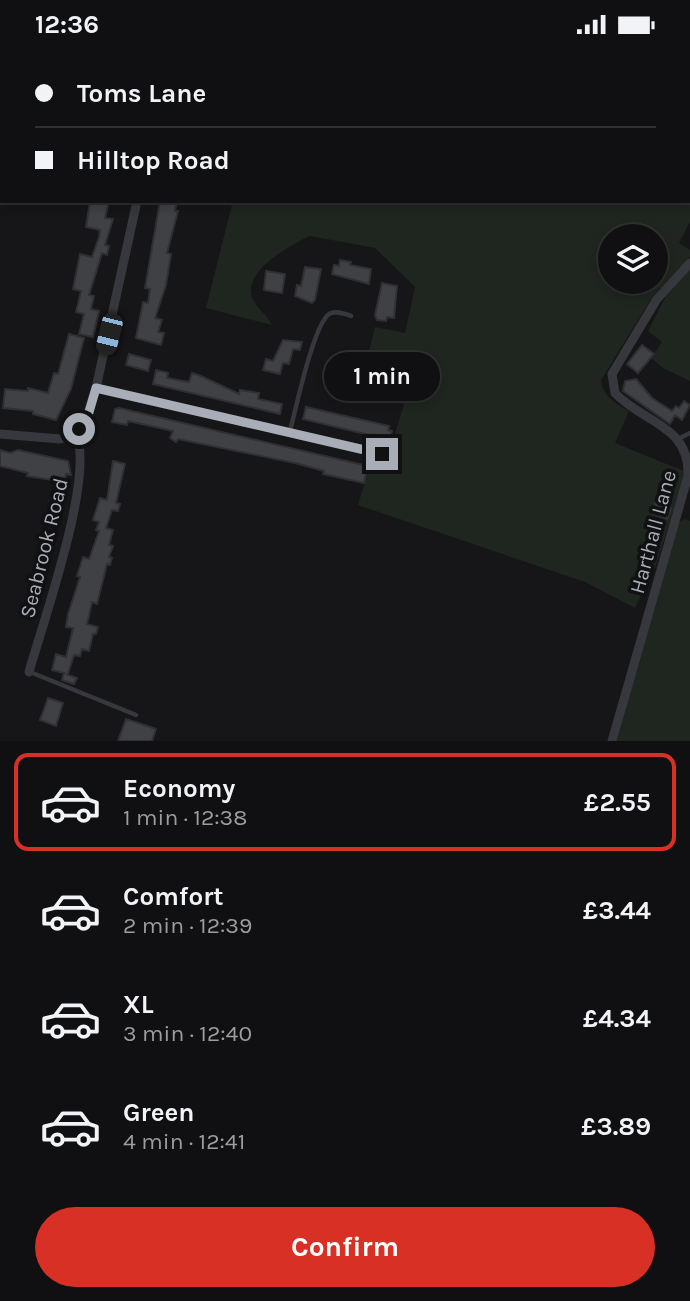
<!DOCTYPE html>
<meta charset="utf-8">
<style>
:root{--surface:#101012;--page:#1e1e20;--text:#f1f3f6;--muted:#9c9d9f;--line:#303032;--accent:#d93025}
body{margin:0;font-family:Karla,sans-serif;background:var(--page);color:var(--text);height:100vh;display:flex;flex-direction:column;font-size:26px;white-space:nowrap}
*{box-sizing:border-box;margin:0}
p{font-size:23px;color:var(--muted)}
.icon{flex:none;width:38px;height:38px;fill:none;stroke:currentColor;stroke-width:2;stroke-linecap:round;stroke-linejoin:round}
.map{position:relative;height:692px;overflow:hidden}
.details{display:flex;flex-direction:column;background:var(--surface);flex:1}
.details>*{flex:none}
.top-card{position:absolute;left:0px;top:0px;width:691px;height:154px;box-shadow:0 4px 10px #0003,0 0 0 2px var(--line);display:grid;align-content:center;height:154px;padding:0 35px;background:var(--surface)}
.fabs{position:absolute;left:598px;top:175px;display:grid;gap:14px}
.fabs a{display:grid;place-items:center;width:70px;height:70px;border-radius:50%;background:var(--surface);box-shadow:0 4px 10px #0003,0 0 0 2px var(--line);font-size:35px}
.end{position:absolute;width:32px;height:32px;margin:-16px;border:9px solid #a8adb8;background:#111;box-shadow:0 0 0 4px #111}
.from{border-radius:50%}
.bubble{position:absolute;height:49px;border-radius:24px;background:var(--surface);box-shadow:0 4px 10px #0003,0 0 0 2px var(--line);font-size:23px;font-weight:700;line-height:49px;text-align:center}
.car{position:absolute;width:21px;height:42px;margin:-21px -10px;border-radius:9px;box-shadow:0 0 5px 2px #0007;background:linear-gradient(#222 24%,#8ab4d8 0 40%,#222 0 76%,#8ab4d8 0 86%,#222 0)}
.top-card b{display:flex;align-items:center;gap:24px;height:66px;font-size:26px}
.top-card b+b{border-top:2px solid var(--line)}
.top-card i{width:18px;height:18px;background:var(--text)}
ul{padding:12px 0 0;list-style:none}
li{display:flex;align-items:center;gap:21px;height:98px;margin:0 14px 10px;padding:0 21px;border:4px solid transparent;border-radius:14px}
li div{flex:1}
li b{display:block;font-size:26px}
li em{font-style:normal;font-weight:700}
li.current{border-color:var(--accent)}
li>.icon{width:63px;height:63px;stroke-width:1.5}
.action{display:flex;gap:14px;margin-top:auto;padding:14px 35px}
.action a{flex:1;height:80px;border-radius:42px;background:var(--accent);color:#fff;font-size:28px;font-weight:700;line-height:80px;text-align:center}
.status{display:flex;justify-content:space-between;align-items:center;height:49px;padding:0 35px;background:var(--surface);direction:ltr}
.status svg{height:19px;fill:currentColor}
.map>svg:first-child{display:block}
.green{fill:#1e261f;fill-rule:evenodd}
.building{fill:#404145;stroke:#303034;stroke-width:2}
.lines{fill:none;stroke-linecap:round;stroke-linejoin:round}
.lane{stroke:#37383d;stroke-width:4.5}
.street{stroke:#37383d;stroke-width:9}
.route{stroke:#a8adb8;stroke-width:9}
.labels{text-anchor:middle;stroke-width:7;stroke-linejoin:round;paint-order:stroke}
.street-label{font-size:21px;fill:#a8adb8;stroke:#111113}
</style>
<div class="status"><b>12:36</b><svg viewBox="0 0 49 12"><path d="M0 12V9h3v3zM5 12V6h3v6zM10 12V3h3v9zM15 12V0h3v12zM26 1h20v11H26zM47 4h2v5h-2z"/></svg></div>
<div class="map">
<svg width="690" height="692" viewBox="0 0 690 692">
<rect width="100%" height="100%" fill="#161618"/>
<path class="green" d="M585 0H690V172L679 194 690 201V208L653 247 601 331C603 348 615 354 629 362L615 394 686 423 656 516 635 559 585 533 358 456 372 410 387 412 404 355 358 346 375 278 405 284 415 238 375 199 310 187C291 196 248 219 251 244 253 258 267 264 272 276L206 259 233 152H690V2ZM611 187H656V233H611Z
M690 220V332L663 319 651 309 662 293 648 282 666 247Z
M685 470 690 472V692H617L672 487 680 472Z"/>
<path class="building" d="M90 152H109L105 169 113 170 105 196 109 197 107 206 102 204 89 246 94 247 91 260 99 262 93 288 79 285 84 265 76 263 81 242 73 240 80 205 92 208 99 188 100 181 86 178Z
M160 152H177L175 162H178L167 204 171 205 166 236 155 269 162 271 158 283 164 284 161 296 136 289 143 253 148 254 150 240 145 239Z
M340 211 351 213 350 216 371 220 369 235 332 225 334 216 339 217Z
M305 218 321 220 315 251 312 254 295 247 297 236 301 237Z
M266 222 285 225 282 244 264 241Z
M382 234 397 237 394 269 387 268 386 272 377 271 375 266Z
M69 285 84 289 71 340 56 371 33 365V362L3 359 5 340 28 342V339L48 344 54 324 58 325Z
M283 291 302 293 300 301 293 300 289 315 283 314 280 325 263 321 266 310 273 312Z
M642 296 654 305 638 324 627 315Z
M129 305 151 311 148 322 126 316Z
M156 321 168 324 167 329 189 333 192 324 201 327 239 345 240 341 259 344 258 350 282 355 280 365 153 335Z
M636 330 652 349 672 362 676 357 679 359 684 352 690 356 682 371 675 366 670 375 623 342 625 332Z
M306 358 389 377 388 381 392 382 390 391 303 370Z
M119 359 368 417 364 434 323 425 324 422 295 414 178 390 176 393 170 389 173 382 128 372 127 376 112 373 115 360Z
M0 401 10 404 18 401 68 412 71 426 66 425 65 433 27 427 28 424 0 417Z
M113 412 125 415 116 454 120 455 118 462 112 461 106 479 113 481 109 496 113 497 109 508 112 509 110 516 107 515 97 555 92 553 87 575 98 578 96 585H93L89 602 82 600 80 607 74 606 68 625H66L77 629 74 635 62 631 64 624 52 621 56 605 66 608 73 579 66 578 68 565 80 528 77 527 83 508 89 510 99 482 96 481 99 473 93 471 100 449 107 451Z
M662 438 667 440 662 455 671 459 667 470 651 464Z
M48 649 63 654 56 677 40 671Z
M126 670 156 680 152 692H118Z"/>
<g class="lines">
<path class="lane" d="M306 2 307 0
M334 2V0
M0 51 2 52
M290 382C296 360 313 277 329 265 336 261 345 265 351 267
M678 390 690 384
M30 623 136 666"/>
<path class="street" d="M506 0 510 2
M166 2 167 0
M524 2 527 0
M96 339 382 405
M0 385 60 390 70 387 84 376 96 339 137 152
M29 623C42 576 97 422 75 384
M612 692 688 427C690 376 643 374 615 344L612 325 657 250 690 214"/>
</g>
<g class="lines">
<path class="route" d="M79 380 87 370 96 339 382 405"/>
</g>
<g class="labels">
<g class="street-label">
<text transform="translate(653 483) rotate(-75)" y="7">Harthall Lane</text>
<text transform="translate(44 499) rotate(-76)" y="7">Seabrook Road</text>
</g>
</g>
</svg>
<div class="fabs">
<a><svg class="icon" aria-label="layers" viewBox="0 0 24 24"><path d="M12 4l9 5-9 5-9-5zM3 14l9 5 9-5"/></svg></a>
</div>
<i class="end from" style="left:79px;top:380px"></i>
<i class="end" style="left:382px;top:405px"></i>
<div class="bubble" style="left:324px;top:303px;width:116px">1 min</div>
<i class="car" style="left:109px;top:285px;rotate:194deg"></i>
<div class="top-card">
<b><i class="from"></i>Toms Lane</b>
<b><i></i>Hilltop Road</b>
</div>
</div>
<section class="details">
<ul>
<li class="current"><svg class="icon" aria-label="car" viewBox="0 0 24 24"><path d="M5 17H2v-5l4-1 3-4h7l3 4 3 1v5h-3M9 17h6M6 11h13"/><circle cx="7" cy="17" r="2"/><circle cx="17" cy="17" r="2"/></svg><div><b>Economy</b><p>1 min · 12:38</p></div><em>£2.55</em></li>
<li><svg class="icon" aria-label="car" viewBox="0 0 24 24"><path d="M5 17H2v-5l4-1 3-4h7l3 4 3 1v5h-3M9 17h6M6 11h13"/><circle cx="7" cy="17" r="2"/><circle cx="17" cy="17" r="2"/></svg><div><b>Comfort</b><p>2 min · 12:39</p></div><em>£3.44</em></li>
<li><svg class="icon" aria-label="car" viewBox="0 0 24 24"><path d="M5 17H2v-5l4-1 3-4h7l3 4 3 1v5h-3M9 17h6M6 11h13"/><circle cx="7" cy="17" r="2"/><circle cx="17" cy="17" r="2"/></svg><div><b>XL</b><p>3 min · 12:40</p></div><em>£4.34</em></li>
<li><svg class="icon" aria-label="car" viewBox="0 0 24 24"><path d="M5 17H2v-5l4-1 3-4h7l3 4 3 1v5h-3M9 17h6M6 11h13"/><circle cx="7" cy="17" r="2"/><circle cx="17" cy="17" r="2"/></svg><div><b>Green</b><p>4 min · 12:41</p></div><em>£3.89</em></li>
</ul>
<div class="action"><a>Confirm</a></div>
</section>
